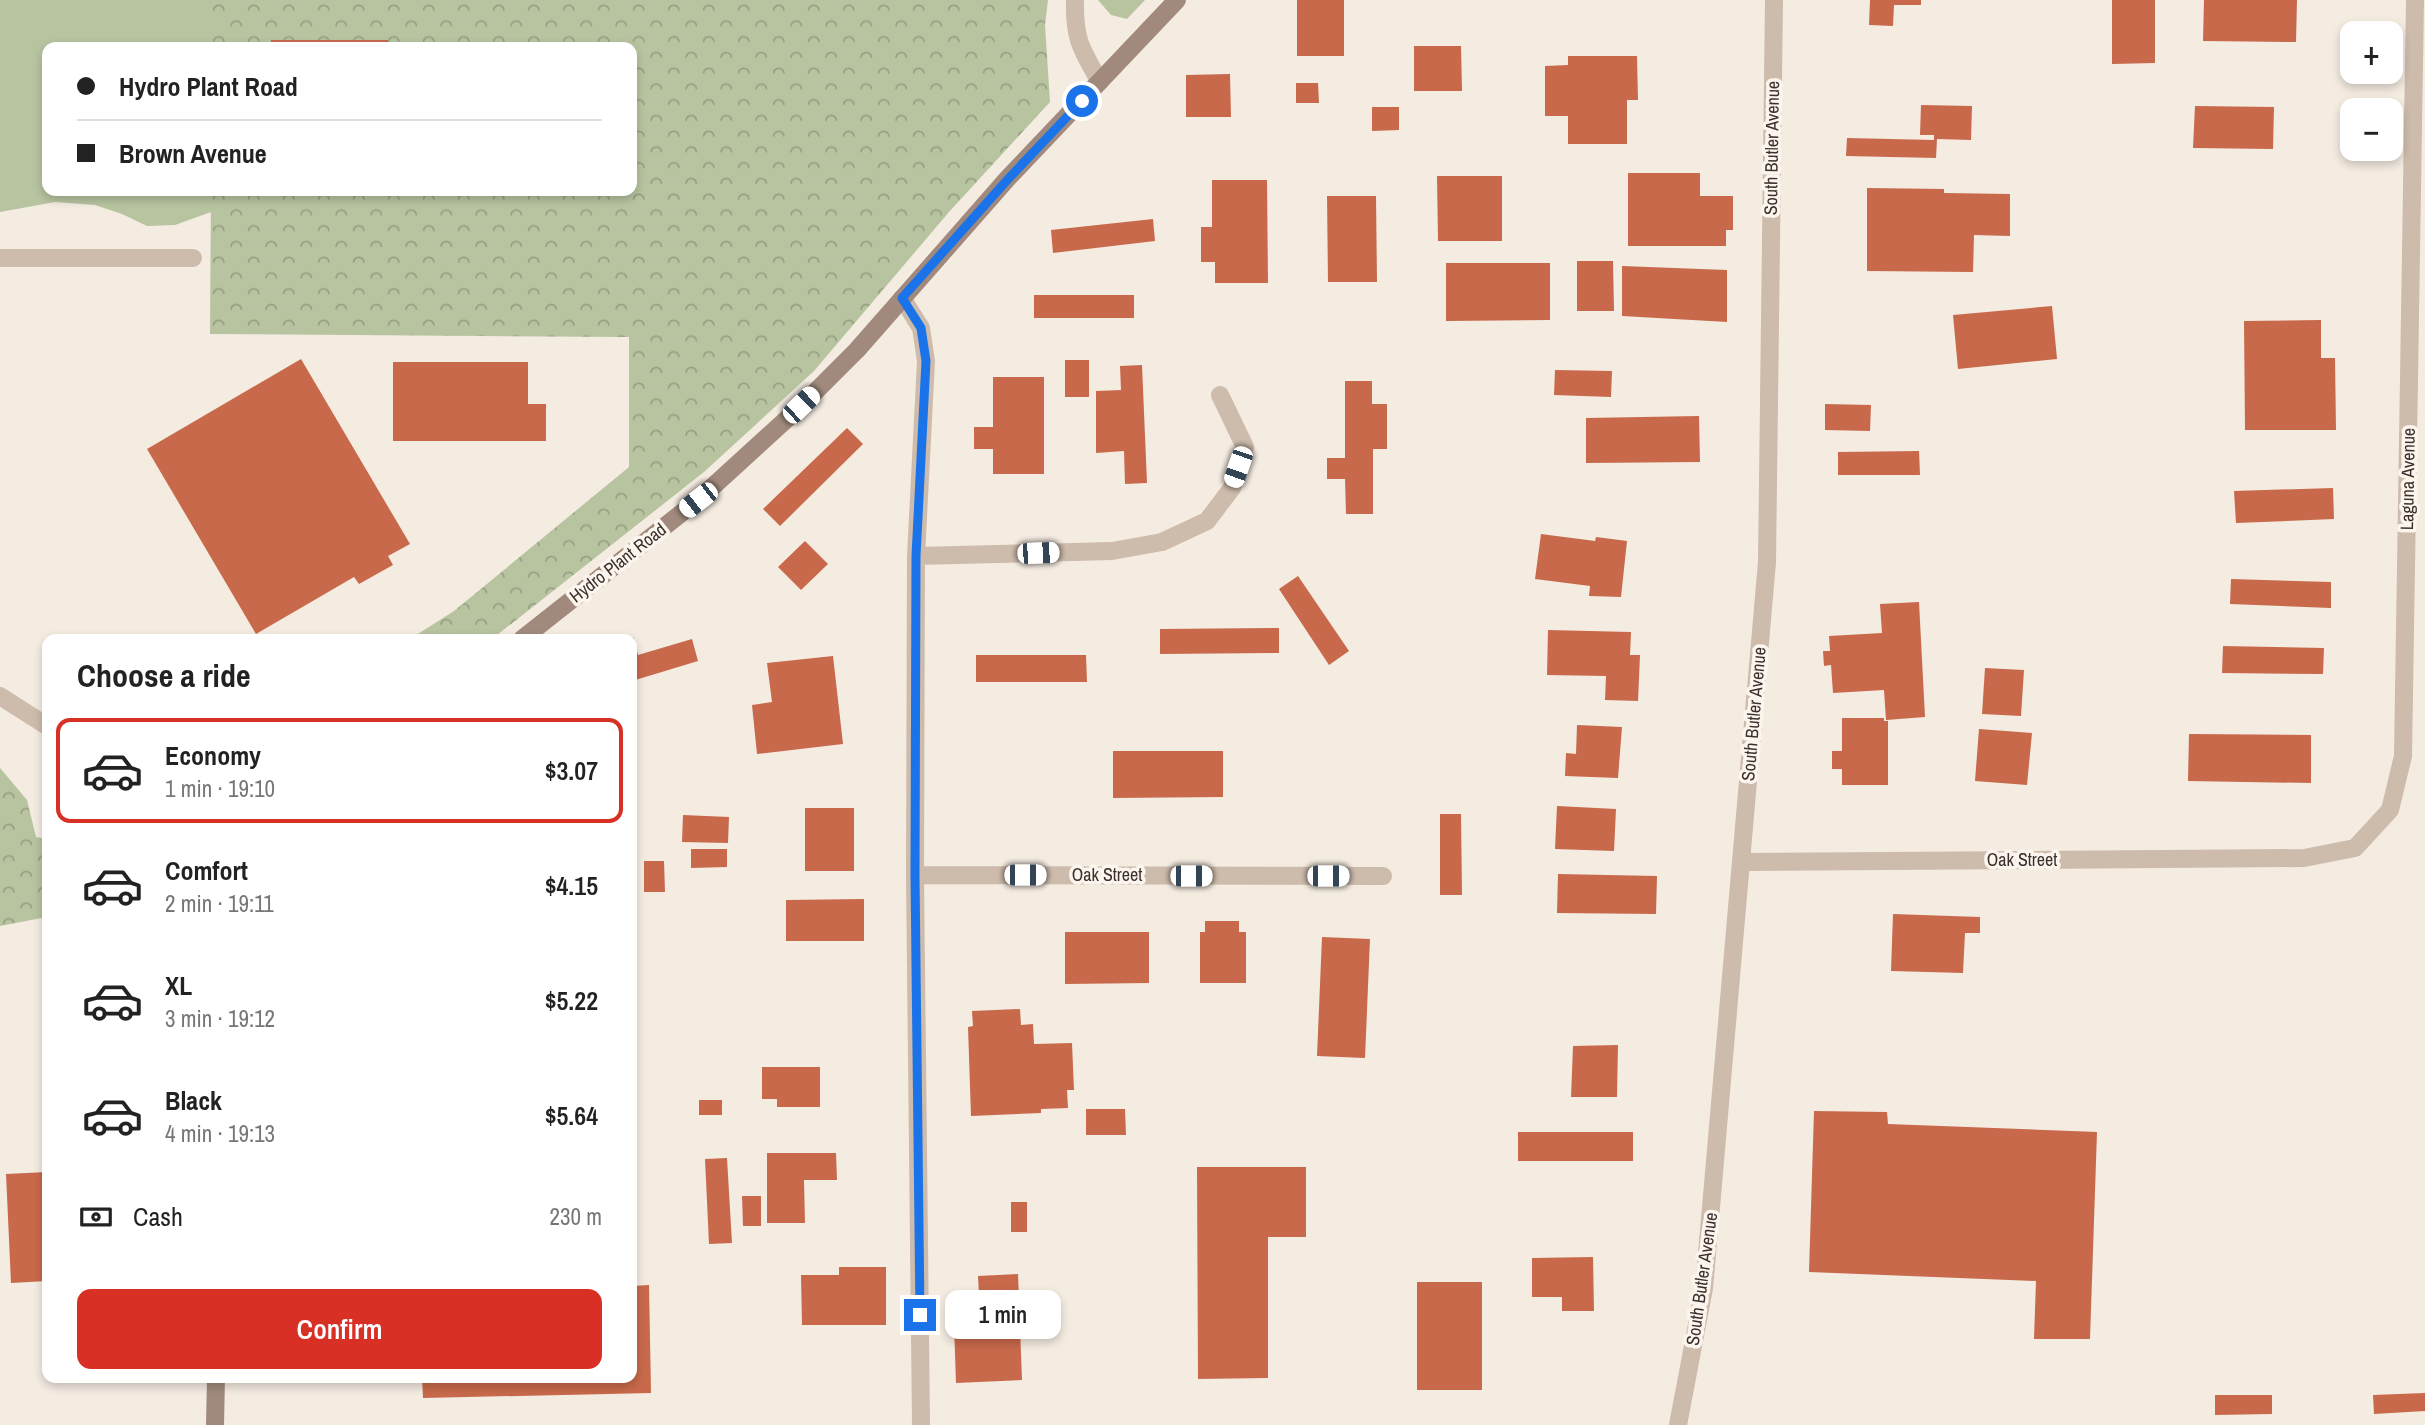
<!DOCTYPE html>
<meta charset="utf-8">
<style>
:root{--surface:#fff;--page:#f2f2f2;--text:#222;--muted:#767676;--line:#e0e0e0;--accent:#d93025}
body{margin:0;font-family:"Archivo Narrow",sans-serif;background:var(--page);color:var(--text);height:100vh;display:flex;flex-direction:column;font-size:26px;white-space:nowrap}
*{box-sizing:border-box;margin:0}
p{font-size:23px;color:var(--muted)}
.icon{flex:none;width:38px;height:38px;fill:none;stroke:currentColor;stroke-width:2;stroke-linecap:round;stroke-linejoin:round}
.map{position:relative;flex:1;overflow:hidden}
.side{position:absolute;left:42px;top:634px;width:595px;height:749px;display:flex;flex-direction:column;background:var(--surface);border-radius:14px;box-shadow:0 4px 10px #0003}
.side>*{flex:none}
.banner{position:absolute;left:42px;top:42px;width:595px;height:154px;border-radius:14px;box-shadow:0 4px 10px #0003;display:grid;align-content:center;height:154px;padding:0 35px;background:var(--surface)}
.buttons{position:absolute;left:2340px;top:21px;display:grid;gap:14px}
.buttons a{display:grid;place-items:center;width:63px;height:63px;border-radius:14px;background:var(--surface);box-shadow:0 4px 10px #0003;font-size:35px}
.end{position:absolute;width:32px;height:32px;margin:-16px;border:9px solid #1a73e8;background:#fff;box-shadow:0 0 0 4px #fff}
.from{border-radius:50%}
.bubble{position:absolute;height:49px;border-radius:14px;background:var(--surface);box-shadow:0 4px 10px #0003;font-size:23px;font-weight:600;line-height:49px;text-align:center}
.car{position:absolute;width:21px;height:42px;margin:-21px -10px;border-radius:9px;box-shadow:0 0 5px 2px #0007;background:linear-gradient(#fff 24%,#345 0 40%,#fff 0 76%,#345 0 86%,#fff 0)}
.banner b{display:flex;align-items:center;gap:24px;height:66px;font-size:26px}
.banner b+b{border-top:2px solid var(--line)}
.banner i{width:18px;height:18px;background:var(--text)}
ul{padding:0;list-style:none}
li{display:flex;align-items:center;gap:21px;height:105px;margin:0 14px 10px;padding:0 21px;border:4px solid transparent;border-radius:14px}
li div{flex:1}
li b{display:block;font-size:26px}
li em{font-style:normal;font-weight:600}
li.current{border-color:var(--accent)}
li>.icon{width:63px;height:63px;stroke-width:1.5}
h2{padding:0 35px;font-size:32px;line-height:84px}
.pay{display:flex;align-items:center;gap:18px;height:77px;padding:0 35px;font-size:26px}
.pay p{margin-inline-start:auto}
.cta{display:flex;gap:14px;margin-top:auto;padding:14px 35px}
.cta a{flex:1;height:80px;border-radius:14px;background:var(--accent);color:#fff;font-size:28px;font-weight:600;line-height:80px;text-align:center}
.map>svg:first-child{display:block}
.grass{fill:#b8c4a0}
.forest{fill:url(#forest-crowns)}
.building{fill:#c8694b}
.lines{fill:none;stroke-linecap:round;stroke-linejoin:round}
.street{stroke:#cdbbac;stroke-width:18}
.secondary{stroke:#a18a7d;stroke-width:18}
.route{stroke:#1a73e8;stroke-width:9}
.labels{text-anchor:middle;stroke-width:7;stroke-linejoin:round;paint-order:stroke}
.street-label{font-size:18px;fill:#3b302b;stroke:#fbf5ee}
</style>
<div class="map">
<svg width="2425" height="1425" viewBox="0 0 2425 1425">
<defs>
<pattern id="forest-crowns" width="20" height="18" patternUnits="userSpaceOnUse" patternTransform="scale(1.75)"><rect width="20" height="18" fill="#b8c4a0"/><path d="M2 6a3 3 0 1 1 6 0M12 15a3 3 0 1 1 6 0" fill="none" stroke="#97a083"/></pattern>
</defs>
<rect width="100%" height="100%" fill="#f4ebe1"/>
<path class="grass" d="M0 0H210V47H47V191H211V212L175 225 147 226 122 214 95 205 55 202 0 212Z
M1098 0H1145L1127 19 1111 15Z"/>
<path class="forest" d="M210 0H1048L1045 25 1050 102 949 212 814 371 704 472 492 639H410L454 611 629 467V337L210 334 211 191H632V47H210Z
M0 768 27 800 36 837 47 839V917L0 926Z"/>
<path class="building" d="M1297 0H1344V56H1297Z
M1870 0H1921V5H1894L1893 26 1869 25Z
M2112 0H2155V63L2112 64Z
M2204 0H2297L2296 42 2203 41Z
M271 40H388V47H271Z
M1414 46H1461L1462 91H1414Z
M1568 56H1637L1638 100H1627V144H1568V116H1545V66L1568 65Z
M1230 74 1231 117H1186V75Z
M1296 83H1318L1319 103H1296Z
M1921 105 1972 106 1971 140 1937 139 1936 158 1846 156 1847 138 1934 140V135H1920Z
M2195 106 2274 107 2273 149 2193 148Z
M1372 107H1399V130L1372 131Z
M1628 173H1700V196H1733V230H1726V246H1628Z
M1437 176H1502V241H1438Z
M1212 180H1267L1268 283H1215V262H1201V227H1212Z
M1867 188 1944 189V193L2010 194V236L1974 235 1973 272 1867 271Z
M1327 196H1376L1377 282H1328Z
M1153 219 1155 241 1053 253 1051 230Z
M1577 261H1613L1614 311H1577Z
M1446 263H1550V320L1446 321Z
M1622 266 1727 270V322L1622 316Z
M1034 295H1134V318H1034Z
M2052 306 2057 359 1958 369 1953 315Z
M2321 320V358H2335L2336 430H2245L2244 321Z
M301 359 410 544 388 556 393 565 359 584 354 577 256 634 147 449Z
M1065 360H1089V397H1065Z
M393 362H528V404H546V441H393Z
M1142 365 1147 483 1125 484 1124 451 1096 453V391L1121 390 1120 366Z
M1555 370 1612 371 1611 397 1554 395Z
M993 377H1044V474H993V449H974V427H993Z
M1345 381H1372V404H1387V449H1373V514H1346L1345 479H1327V458H1345Z
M1825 404 1871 405 1870 431 1825 430Z
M1699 416 1700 462 1586 463V418Z
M847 428 863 444 780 526 763 509Z
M1919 451 1920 475H1838V452Z
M2333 488 2334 519 2236 523 2234 491Z
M1541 534 1595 541 1596 537 1627 541 1621 597 1589 596 1590 586 1535 579Z
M805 541 828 564 801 590 778 567Z
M1298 576 1349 651 1329 665 1279 589Z
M2231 579 2331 582V608L2230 604Z
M1919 602 1925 717 1886 720 1884 690 1833 693 1831 665 1824 666 1823 651H1830L1829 636 1882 633 1880 604Z
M1279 628V653L1160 654V629Z
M1548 630 1631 632 1630 655H1640L1638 701 1605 700 1606 676 1547 675Z
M633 637 638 655 692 639 698 661 632 681Z
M2223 646 2324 648 2323 674 2222 673Z
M976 655H1086L1087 682H976Z
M833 656 843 744 757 754 752 705 772 702 767 663Z
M1985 668 2024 670 2021 716 1982 714Z
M1842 718H1884V721H1888V785H1842V769H1832V751H1842Z
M1577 725 1622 727 1618 778 1565 776 1566 753 1576 754Z
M1979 729 2032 733 2027 785 1975 781Z
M2189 734 2311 735V783L2188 781Z
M1113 751H1223V797L1113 798Z
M1557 806 1616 809 1614 851 1555 849Z
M805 808H854V871H805Z
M1440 814H1461L1462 895H1440Z
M683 815 729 817 728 843 682 842Z
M691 849H727V867L691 868Z
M644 861H664L665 892H644Z
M1558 874 1657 876 1656 914 1557 913Z
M864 899V941H786V900Z
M1893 914 1980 917V933H1965L1963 973 1891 971Z
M1205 921H1239V932H1246V983H1200V932H1205Z
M1065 932H1149V983L1065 984Z
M1322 937 1370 939 1365 1058 1317 1056Z
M1020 1009 1021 1025 1033 1024 1034 1044 1072 1043 1074 1090H1067L1068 1108 1041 1109V1113L971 1116 968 1027 973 1026 972 1011Z
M1618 1045 1617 1097H1571L1573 1046Z
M762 1067H820V1107H777V1099H762Z
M699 1100H722V1115H699Z
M1086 1109H1125L1126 1135H1086Z
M1814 1111 1887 1112 1888 1124 2097 1132 2090 1339H2034L2036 1281 1809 1272Z
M1518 1132H1633V1161H1518Z
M767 1153H836L837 1180H804L805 1223H767Z
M727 1158 732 1243 709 1244 705 1159Z
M1197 1167H1306V1237H1268V1378L1198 1379Z
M47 1172V1281L11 1283 6 1174Z
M742 1196H761V1226H743Z
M1011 1202H1027V1232H1011Z
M1593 1257 1594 1311H1562V1297H1532V1258Z
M839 1267H886V1325H802L801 1275H839Z
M1018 1274 1022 1380 956 1383 953 1295H979L978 1276Z
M1417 1282H1482V1390H1417Z
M649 1285 651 1393 423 1398 422 1377H632V1286Z
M327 1377H354V1380H327Z
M2425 1393V1411L2374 1414 2373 1395Z
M2215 1395H2272V1414L2215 1415Z"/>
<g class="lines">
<path class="street" d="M1075 0C1074 39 1081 49 1100 82
M0 258H193
M902 298 921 328 926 361 916 556 915 875 921 1425
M916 556 1112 551 1162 542 1207 521 1232 488 1245 447 1220 395
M0 696 47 726
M1741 862 2304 858 2355 848 2390 810 2403 756 2415 0
M915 875 1383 876
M1678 1425 1704 1288 1767 562 1774 0"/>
<path class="secondary" d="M522 639 698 500 801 406 857 350 1008 178 1177 0
M215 1425 216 1377"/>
</g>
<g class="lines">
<path class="route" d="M920 1315 915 875 916 556 926 361 921 328 902 298 1009 178 1082 101"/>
</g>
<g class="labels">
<g class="street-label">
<text transform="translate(1772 148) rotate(-89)" y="6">South Butler Avenue</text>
<text transform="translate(2408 479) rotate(-89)" y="6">Laguna Avenue</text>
<text transform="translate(618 563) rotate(-38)" y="6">Hydro Plant Road</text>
<text transform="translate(1754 714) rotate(-85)" y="6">South Butler Avenue</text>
<text x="2022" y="866">Oak Street</text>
<text x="1107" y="881">Oak Street</text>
<text transform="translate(1702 1279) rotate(-82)" y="6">South Butler Avenue</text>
</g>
</g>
</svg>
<div class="buttons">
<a>+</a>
<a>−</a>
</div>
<i class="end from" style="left:1082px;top:101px"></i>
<i class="end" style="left:920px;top:1315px"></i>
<div class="bubble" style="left:945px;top:1290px;width:116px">1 min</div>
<i class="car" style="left:801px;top:405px;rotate:46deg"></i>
<i class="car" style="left:1238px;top:467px;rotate:199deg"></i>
<i class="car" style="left:698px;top:500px;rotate:232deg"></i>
<i class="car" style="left:1038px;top:553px;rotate:88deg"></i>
<i class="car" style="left:1025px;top:875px;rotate:90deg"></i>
<i class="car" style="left:1191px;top:876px;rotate:90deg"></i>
<i class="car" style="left:1328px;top:876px;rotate:90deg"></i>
<div class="banner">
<b><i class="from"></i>Hydro Plant Road</b>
<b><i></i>Brown Avenue</b>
</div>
<section class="side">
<h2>Choose a ride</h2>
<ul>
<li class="current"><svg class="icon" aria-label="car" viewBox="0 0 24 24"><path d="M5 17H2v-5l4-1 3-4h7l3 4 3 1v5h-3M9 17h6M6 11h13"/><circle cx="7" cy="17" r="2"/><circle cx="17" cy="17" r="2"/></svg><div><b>Economy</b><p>1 min · 19:10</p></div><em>$3.07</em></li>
<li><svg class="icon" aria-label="car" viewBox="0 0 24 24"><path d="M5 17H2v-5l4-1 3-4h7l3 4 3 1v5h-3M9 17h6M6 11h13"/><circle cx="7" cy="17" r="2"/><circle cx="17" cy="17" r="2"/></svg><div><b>Comfort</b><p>2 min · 19:11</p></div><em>$4.15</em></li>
<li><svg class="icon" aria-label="car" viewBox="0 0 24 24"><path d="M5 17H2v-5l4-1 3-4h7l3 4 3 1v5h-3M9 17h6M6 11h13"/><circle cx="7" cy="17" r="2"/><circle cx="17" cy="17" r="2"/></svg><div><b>XL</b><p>3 min · 19:12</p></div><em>$5.22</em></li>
<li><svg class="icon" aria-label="car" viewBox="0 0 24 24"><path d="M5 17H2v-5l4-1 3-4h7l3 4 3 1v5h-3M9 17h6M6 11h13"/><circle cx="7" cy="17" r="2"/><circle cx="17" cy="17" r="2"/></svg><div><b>Black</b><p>4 min · 19:13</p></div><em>$5.64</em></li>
</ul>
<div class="pay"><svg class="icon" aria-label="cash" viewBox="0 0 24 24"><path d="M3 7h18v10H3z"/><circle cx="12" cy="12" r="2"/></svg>Cash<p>230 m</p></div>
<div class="cta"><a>Confirm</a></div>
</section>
</div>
